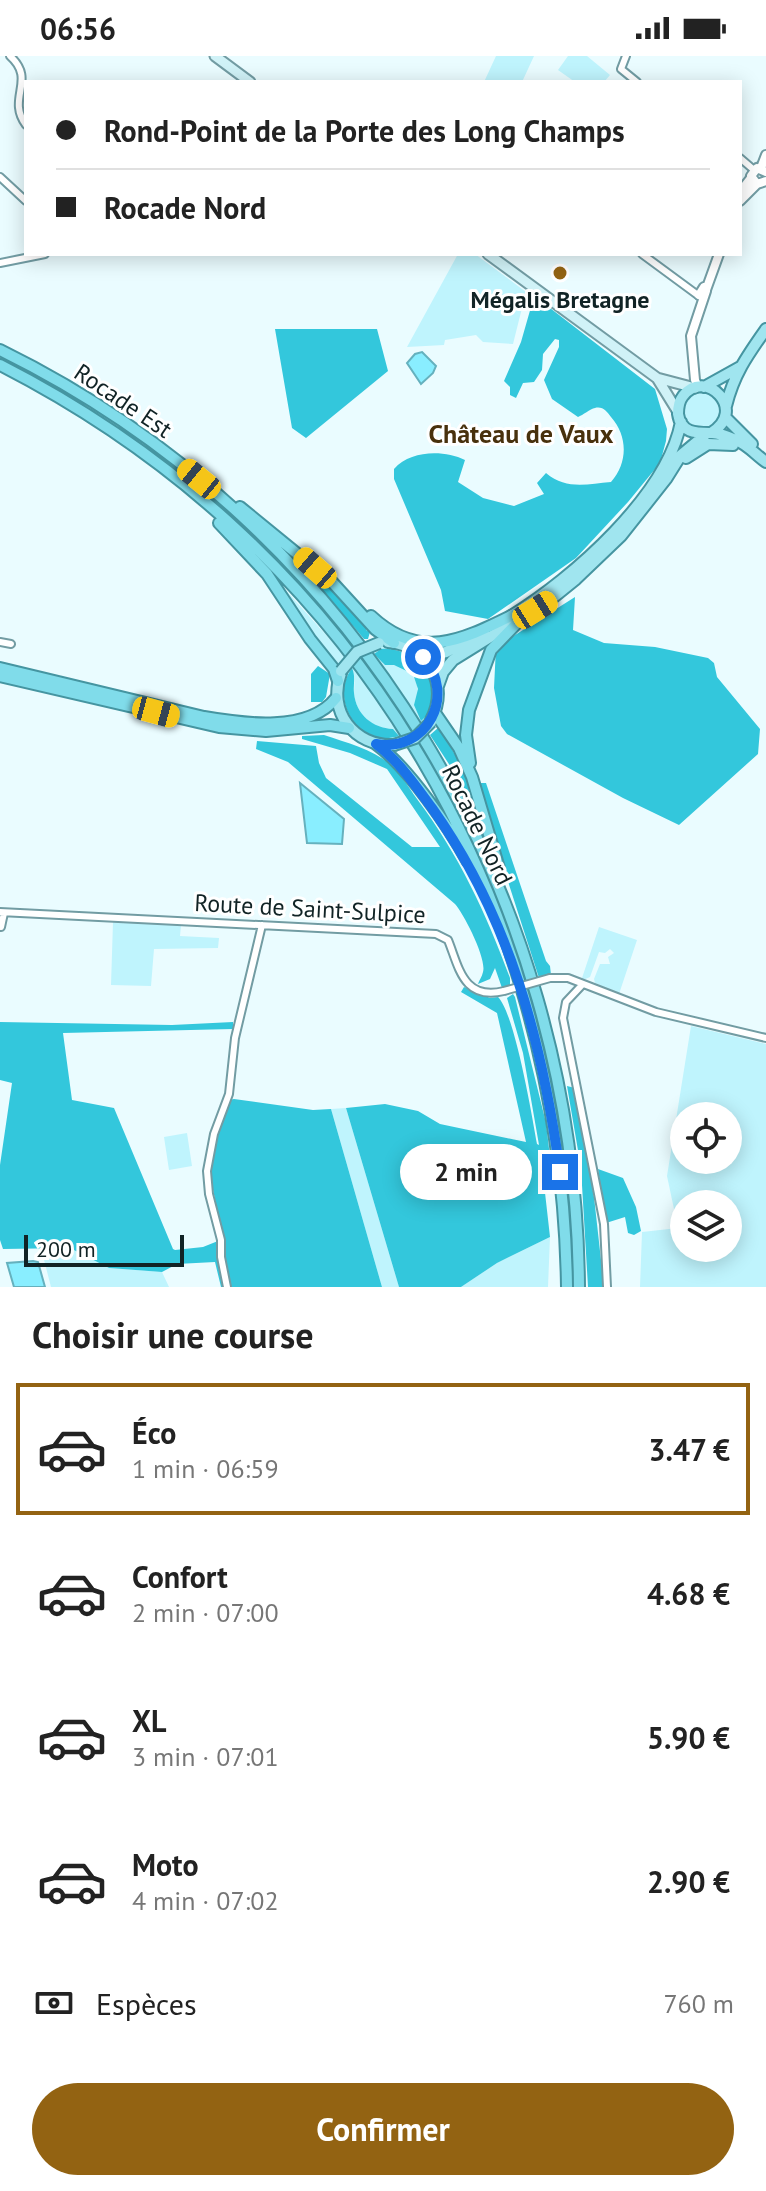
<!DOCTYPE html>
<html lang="fr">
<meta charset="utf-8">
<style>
:root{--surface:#fff;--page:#f6f6f6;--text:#222;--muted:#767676;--line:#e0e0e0;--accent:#936312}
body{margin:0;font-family:"PT Sans",sans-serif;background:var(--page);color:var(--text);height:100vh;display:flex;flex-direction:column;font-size:30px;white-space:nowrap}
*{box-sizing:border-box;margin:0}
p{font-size:26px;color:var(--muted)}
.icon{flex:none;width:44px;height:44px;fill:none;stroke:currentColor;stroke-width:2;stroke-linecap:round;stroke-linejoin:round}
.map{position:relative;height:1231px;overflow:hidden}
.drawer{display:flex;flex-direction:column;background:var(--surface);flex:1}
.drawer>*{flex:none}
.top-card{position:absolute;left:24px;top:24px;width:718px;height:176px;border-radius:0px;box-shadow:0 4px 20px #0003;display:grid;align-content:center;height:176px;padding:0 32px;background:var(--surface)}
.controls{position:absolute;left:670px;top:1046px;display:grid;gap:16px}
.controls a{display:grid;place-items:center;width:72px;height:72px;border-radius:50%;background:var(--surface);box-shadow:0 4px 20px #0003;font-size:40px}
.scale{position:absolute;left:24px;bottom:20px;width:160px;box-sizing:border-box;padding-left:8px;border:4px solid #112325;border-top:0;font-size:22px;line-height:28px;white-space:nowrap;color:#112325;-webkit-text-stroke:6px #fff;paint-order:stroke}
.end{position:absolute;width:36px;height:36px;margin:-18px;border:10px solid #1a73e8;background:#fff;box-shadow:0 0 0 4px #fff}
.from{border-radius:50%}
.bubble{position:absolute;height:56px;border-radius:28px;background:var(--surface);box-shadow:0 4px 20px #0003;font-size:26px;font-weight:800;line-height:56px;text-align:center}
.car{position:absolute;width:24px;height:48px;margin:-24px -12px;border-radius:10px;box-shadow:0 0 6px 2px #0007;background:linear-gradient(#f5c518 24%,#345 0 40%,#f5c518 0 76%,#345 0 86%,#f5c518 0)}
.top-card b{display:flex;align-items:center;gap:28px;height:76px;font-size:30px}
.top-card b+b{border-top:2px solid var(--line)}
.top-card i{width:20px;height:20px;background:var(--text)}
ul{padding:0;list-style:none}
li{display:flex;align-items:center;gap:24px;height:132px;margin:0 16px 12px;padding:0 16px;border:4px solid transparent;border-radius:0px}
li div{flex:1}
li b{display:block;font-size:30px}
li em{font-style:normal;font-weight:800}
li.selected{border-color:var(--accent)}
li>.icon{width:72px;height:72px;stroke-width:1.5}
h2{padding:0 32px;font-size:36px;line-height:96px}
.pay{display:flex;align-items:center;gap:20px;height:88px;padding:0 32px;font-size:30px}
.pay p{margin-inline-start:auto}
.action{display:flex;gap:16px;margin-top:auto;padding:16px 32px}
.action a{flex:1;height:92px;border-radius:48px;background:var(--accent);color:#fff;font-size:32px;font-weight:800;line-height:92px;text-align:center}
.status{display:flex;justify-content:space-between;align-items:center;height:56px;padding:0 40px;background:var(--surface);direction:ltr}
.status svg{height:22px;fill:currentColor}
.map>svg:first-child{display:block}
.green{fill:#bff4fd;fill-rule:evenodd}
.forest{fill:#33c7dc}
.water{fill:#89eeff;stroke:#65b1be;stroke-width:2}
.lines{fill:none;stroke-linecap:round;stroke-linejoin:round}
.minor-casing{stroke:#729ca3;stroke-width:10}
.tertiary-casing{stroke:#729ca3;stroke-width:12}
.secondary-casing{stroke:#729ca3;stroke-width:13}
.primary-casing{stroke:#4595a1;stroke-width:14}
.trunk-casing{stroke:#4595a1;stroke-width:14}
.minor{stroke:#fff;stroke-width:6}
.tertiary{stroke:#fff;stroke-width:8}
.secondary{stroke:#d0f2f7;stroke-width:9}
.primary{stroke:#a0e5ef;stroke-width:10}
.trunk{stroke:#80dcea;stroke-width:10}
.minor-bridge-casing{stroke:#729ca3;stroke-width:10;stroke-linecap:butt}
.primary-bridge-casing{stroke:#4595a1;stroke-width:14;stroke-linecap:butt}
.minor-bridge{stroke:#fff;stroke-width:6}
.primary-bridge{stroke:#a0e5ef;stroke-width:10}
.route{stroke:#1a73e8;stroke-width:10}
.poi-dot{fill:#936312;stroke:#fff;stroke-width:3}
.labels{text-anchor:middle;stroke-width:6;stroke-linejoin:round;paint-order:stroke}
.poi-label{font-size:24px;font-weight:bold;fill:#112325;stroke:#fff}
.street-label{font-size:24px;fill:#112325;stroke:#fff}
.neighbourhood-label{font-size:26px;font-weight:bold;fill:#48310d;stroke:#fff}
</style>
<div class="status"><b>06:56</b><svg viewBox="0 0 49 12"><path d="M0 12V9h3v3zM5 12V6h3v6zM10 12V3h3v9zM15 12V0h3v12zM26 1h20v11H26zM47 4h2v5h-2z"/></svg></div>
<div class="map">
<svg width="766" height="1231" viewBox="0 0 766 1231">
<rect width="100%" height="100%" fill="#eafcff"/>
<path class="green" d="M496 0H534L522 26H484Z
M568 0H587L610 19 604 26H575L558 14Z
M458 198H475L526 236 513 288 483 286 476 279 445 284 444 289 407 291Z
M683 354a19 19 0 1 1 38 0a19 19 0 1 1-38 0Z
M109 362 229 453 298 522 356 591 352 594C281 505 199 432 106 366Z
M247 491 345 600 339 610 325 597Z
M383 590C427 591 447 634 422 669L371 595ZM379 601 423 609 432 629 418 640C419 620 406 607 385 609Z
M352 608 402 683C367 692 322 655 344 618 346 614 350 612 352 608ZM352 612C356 621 354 628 354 637 356 660 373 672 393 673L398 680C357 693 329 643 352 612Z
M113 866 181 869 180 880 219 882 218 892 154 893 151 930 111 929Z
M599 871 637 884 619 938 595 927 594 923 600 908H610L608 901 614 897 610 893 605 897 599 896 590 921 581 925Z
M691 970 766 988V1231H640L642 1176 678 1172 667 1120ZM684 1060H728V1104H684ZM684 1148H728V1192H684Z
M346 1052 399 1231H382L331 1053Z
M187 1077 192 1110 169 1114 164 1081Z
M550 1181 548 1231H461L497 1207Z
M41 1192H70L109 1212 162 1216 169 1231H51Z"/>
<path class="forest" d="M537 242 655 333 667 373 666 385 660 407 628 446 576 502 488 563 445 555 441 534 394 423V413C411 394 444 394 465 404L458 426 483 442 514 450 544 438 537 427 546 417C566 434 587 428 611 426 628 407 628 380 611 361 607 356 603 350 595 352 590 353 583 359 578 361L552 343 544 324 559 291V284L555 283 543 298 542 314 534 326 523 327 516 342 510 339V331L504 325 521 286 533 244Z
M275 273H377L388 315 306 382 292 372Z
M297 504C312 515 326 530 340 539L342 545 366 571V574L370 576 368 583H364Z
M575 541 573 574 604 587 655 591 708 602 714 607 717 621 760 673 758 698 679 769 623 742 507 678 501 670 494 632 496 591Z
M381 593C420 590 454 639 421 665L414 649 418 633 413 618 394 609H385L374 598Z
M318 610 330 618 326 641 322 646H311V618Z
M352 612C356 621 353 628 354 637 356 659 373 672 393 673L399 680C358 693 329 643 352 612Z
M438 672C461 703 472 733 481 770L460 725 430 679Z
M324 679C347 687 373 693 391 709 401 718 409 732 417 743 459 799 486 857 510 922V930L502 932 495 912 490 923 478 928C479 924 482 921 483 916 487 903 464 858 455 848L288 706 256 693 257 685 316 690 319 707 326 722 412 791H440L387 713 350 697 302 683V680Z
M480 727H486L546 905 550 910 551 919 539 922 503 810Z
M464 931 490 942 498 941C515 958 532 1060 537 1088L539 1089 523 997 507 942 513 938 515 941 546 1067 552 1118 548 1119 542 1110 550 1181 497 1207 461 1231H399L346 1052 385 1048 418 1055 440 1068 526 1086 497 957 461 936Z
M0 966 172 969 233 966V973L63 977 72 1044 114 1052 173 1193 175 1194 203 1191 223 1183 209 1114 218 1074 229 1044 234 1043 313 1054 331 1053 382 1231H221L215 1206 177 1208 162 1216 109 1212 70 1192 3 1193 0 1184V1109L12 1027 0 1024Z
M567 1030 575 1032 594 1141 604 1231H588L581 1112Z
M598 1113 623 1122 636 1151 641 1175 634 1179 628 1177 625 1161 606 1167Z"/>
<path class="water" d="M422 296 436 310 433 317 421 328 407 307 415 298Z
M300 727 344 763 342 788 307 787Z
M33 1205 38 1206 45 1231H14L7 1207Z"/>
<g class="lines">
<defs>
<path id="minor" d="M10 0C37 24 6 42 26 69
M626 0 621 13 637 26
M740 102 754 114
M0 121 26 145
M642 198 699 240
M0 207 45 198
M0 586 11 588
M0 856 436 878 448 884C459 911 463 945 504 935
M1 871 4 857
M550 922H568L656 956 766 982
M582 929 566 946 563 962 604 1168 607 1231
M227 1231 221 1201V1184L209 1138 207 1115 214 1078 229 1038 235 982 262 869"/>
<path id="tertiary" d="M761 112 766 99
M766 116 757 112 751 120 757 128 766 125
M740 136 751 122
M740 145 757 128
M706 234 719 198
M698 331 695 324 691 280 706 235 704 231 699 239 703 241"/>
<path id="secondary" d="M215 0 250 26
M488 198 657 322 695 332
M657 322 678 356"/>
<path id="primary" d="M704 331 740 311
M726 350C734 318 747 300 766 273
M725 361 752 388
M711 377C749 354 705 311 683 340 679 345 678 352 678 358 681 378 697 377 712 377 719 377 729 381 736 384 748 389 756 399 766 406
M686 402 708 388 733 389
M511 560C573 522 667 439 681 366
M388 586C428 589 450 629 431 664
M423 601 446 596 484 576
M341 617C327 655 354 691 394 689
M438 630 443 616 453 604 550 544 576 523 621 480 666 423 681 399 705 379"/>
<path id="trunk" d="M0 294C357 469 576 837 579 1231
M0 309C353 489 561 837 567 1231
M240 451 333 527 375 573 394 587
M219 467 267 518 310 583 334 613 338 625
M371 560C421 607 464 583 517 557
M0 612 204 661C244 668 308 677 336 642
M0 620 219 671 266 675 330 669 349 672
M435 657 459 692 472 721 499 812
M376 688C408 711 449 771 468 806
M470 707 466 679 469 654 491 594 520 564"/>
</defs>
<use href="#minor" class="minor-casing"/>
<use href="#tertiary" class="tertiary-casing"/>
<use href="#secondary" class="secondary-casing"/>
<use href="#primary" class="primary-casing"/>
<use href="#trunk" class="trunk-casing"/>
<use href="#minor" class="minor"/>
<use href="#tertiary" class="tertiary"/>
<use href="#secondary" class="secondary"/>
<use href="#primary" class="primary"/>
<use href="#trunk" class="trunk"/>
<defs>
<path id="minor-bridge" d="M504 935 550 922"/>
<path id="primary-bridge" d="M341 615 357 596 379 587
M394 689 415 682 431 666"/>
</defs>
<use href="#minor-bridge" class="minor-bridge-casing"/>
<use href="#primary-bridge" class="primary-bridge-casing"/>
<use href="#minor-bridge" class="minor-bridge"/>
<use href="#primary-bridge" class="primary-bridge"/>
</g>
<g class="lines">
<path class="route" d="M423 601C457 639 427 697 376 688 399 705 415 729 432 752 510 862 542 985 560 1116"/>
</g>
<circle class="poi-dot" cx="560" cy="217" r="8"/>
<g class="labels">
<g class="poi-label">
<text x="560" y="252">Mégalis Bretagne</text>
</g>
<g class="street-label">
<text transform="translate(123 345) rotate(34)" y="8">Rocade Est</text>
<text transform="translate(477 769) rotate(64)" y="8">Rocade Nord</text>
<text transform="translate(310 853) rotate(3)" y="8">Route de Saint-Sulpice</text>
</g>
<g class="neighbourhood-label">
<text x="521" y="387">Château de Vaux</text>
</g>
</g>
</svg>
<div class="controls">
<a><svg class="icon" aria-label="locate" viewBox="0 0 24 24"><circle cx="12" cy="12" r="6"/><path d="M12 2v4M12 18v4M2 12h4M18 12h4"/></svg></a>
<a><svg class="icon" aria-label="layers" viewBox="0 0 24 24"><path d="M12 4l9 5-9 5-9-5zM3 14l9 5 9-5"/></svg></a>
</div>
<div class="scale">200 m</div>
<i class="end from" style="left:423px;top:601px"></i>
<i class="end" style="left:560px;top:1116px"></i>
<div class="bubble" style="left:400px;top:1088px;width:132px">2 min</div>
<i class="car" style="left:199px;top:423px;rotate:309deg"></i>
<i class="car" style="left:315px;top:512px;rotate:311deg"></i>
<i class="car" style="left:535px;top:554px;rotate:58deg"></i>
<i class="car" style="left:156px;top:656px;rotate:105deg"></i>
<div class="top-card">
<b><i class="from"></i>Rond-Point de la Porte des Long Champs</b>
<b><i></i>Rocade Nord</b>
</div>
</div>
<section class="drawer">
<h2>Choisir une course</h2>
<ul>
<li class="selected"><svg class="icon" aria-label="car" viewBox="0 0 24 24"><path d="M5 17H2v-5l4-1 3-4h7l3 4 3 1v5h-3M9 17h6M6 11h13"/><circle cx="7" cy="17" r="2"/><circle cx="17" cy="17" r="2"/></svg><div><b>Éco</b><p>1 min · 06:59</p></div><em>3.47 €</em></li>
<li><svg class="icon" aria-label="car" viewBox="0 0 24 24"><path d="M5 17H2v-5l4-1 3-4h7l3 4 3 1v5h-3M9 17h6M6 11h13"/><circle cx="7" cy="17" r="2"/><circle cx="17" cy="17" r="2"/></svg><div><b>Confort</b><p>2 min · 07:00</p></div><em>4.68 €</em></li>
<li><svg class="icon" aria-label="car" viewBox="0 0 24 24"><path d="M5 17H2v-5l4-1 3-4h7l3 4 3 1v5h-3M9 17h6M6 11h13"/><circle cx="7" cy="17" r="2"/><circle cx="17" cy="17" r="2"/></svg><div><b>XL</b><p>3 min · 07:01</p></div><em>5.90 €</em></li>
<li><svg class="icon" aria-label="car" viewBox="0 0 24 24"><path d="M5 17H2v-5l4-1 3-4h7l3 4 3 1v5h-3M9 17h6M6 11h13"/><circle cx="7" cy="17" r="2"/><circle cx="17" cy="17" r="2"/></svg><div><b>Moto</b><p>4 min · 07:02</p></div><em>2.90 €</em></li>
</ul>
<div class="pay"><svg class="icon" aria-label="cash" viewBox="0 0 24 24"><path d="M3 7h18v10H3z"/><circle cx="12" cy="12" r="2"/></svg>Espèces<p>760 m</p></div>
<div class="action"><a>Confirmer</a></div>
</section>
